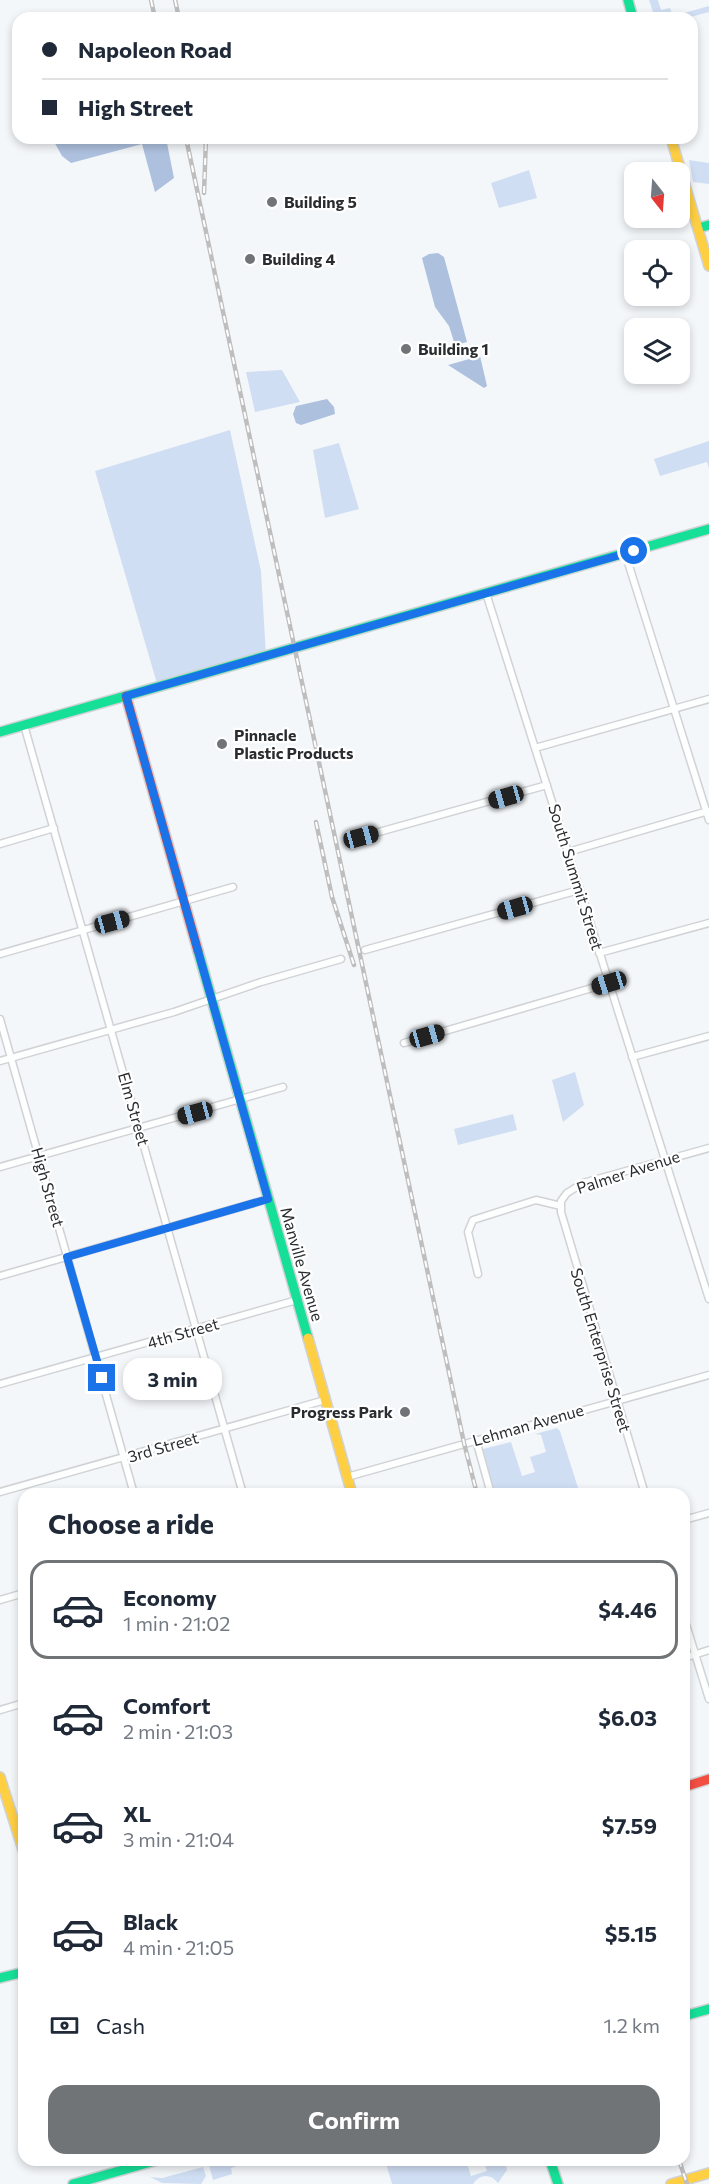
<!DOCTYPE html>
<meta charset="utf-8">
<style>
:root{--surface:#fff;--page:#f6f6f7;--text:#1f2937;--muted:#747a83;--line:#e0e1e3;--accent:#717477}
body{margin:0;font-family:Commissioner,sans-serif;background:var(--page);color:var(--text);height:100vh;display:flex;flex-direction:column;font-size:22px;white-space:nowrap}
*{box-sizing:border-box;margin:0}
p{font-size:20px;color:var(--muted)}
.icon{flex:none;width:33px;height:33px;fill:none;stroke:currentColor;stroke-width:2;stroke-linecap:round;stroke-linejoin:round}
.map{position:relative;flex:1;overflow:hidden}
.drawer{position:absolute;left:18px;top:1488px;width:672px;height:678px;display:flex;flex-direction:column;background:var(--surface);border-radius:18px;box-shadow:0 3px 9px #0003}
.drawer>*{flex:none}
.hud{position:absolute;left:12px;top:12px;width:686px;height:132px;border-radius:18px;box-shadow:0 3px 9px #0003;display:grid;align-content:center;height:132px;padding:0 30px;background:var(--surface)}
.needle{width:39px;rotate:163deg}
.fabs{position:absolute;left:624px;top:162px;display:grid;gap:12px}
.fabs a{display:grid;place-items:center;width:66px;height:66px;border-radius:12px;background:var(--surface);box-shadow:0 3px 9px #0003;font-size:30px}
.end{position:absolute;width:27px;height:27px;margin:-14px;border:8px solid #1a73e8;background:#fff;box-shadow:0 0 0 3px #fff}
.from{border-radius:50%}
.bubble{position:absolute;height:42px;border-radius:18px;background:var(--surface);box-shadow:0 3px 9px #0003;font-size:20px;font-weight:700;line-height:42px;text-align:center}
.car{position:absolute;width:18px;height:36px;margin:-18px -9px;border-radius:8px;box-shadow:0 0 4px 2px #0007;background:linear-gradient(#222 24%,#8ab4d8 0 40%,#222 0 76%,#8ab4d8 0 86%,#222 0)}
.hud b{display:flex;align-items:center;gap:21px;height:57px;font-size:22px}
.hud b+b{border-top:2px solid var(--line)}
.hud i{width:15px;height:15px;background:var(--text)}
ul{padding:0;list-style:none}
li{display:flex;align-items:center;gap:18px;height:99px;margin:0 12px 9px;padding:0 18px;border:3px solid transparent;border-radius:18px}
li div{flex:1}
li b{display:block;font-size:22px}
li em{font-style:normal;font-weight:700}
li.active{border-color:var(--accent)}
li>.icon{width:54px;height:54px;stroke-width:1.5}
h2{padding:0 30px;font-size:27px;line-height:72px}
.pay{display:flex;align-items:center;gap:15px;height:66px;padding:0 30px;font-size:22px}
.pay p{margin-inline-start:auto}
.primary-button{display:flex;gap:12px;margin-top:auto;padding:12px 30px}
.primary-button a{flex:1;height:69px;border-radius:18px;background:var(--accent);color:#fff;font-size:24px;font-weight:700;line-height:69px;text-align:center}
.map>svg:first-child{display:block}
.green{fill:#d0def3}
.water{fill:#adc0de}
.lines{fill:none;stroke-linecap:round;stroke-linejoin:round}
.street-casing{stroke:#d0d2d5;stroke-width:9}
.fast-casing{stroke:#d0d2d5;stroke-width:12}
.slow-casing{stroke:#d0d2d5;stroke-width:12}
.jam-casing{stroke:#d0d2d5;stroke-width:12}
.street{stroke:#fdfefe;stroke-width:6}
.fast{stroke:#16e098;stroke-width:9}
.slow{stroke:#ffcf43;stroke-width:9}
.jam{stroke:#f24e42;stroke-width:9}
.rail-casing{stroke:#bebebe;stroke-width:4.5}
.rail{stroke:#fff;stroke-width:2;stroke-dasharray:7;stroke-linecap:butt}
.route{stroke:#1a73e8;stroke-width:8}
.poi-dot{fill:#717477;stroke:#fff;stroke-width:2}
.labels{text-anchor:middle;stroke-width:4.5;stroke-linejoin:round;paint-order:stroke}
.poi-label{font-size:16px;font-weight:bold;fill:#2a2d30;stroke:#fff;text-anchor:start}
.street-label{font-size:16px;fill:#2a2d30;stroke:#fff}
</style>
<div class="map">
<svg width="709" height="2184" viewBox="0 0 709 2184">
<rect width="100%" height="100%" fill="#f4f7fa"/>
<path class="green" d="M649 0H658L661 10 670 8 673 16 709 6V12L687 18H655Z
M689 160 709 163V184L693 182Z
M529 170 537 198 499 208 491 183Z
M282 370 300 402 255 412 246 372Z
M230 430 261 571 266 656 158 687 95 471Z
M709 441V468L707 462 660 476 654 459Z
M339 443 359 509 325 518 313 450Z
M575 1072 584 1105 563 1122 552 1080Z
M513 1114 517 1130 458 1145 454 1129Z
M557 1428 560 1431 580 1494H557L556 1491 545 1494H495L483 1449 511 1442 522 1476 535 1472 530 1457 546 1452 541 1435 535 1434Z
M228 2160H258L231 2168 232 2174 213 2180 209 2165Z
M385 2160H466L471 2176 487 2171 483 2160H505L507 2170 498 2183C490 2173 480 2174 473 2184H392Z
M203 2167 206 2176 201 2184 162 2183 150 2177 162 2178Z"/>
<path class="water" d="M52 138H166L174 178 155 192 142 144 71 163 62 156Z
M438 253 444 257 467 342 455 345 449 326 435 307 422 258 429 254Z
M480 356 487 386 484 388 448 365Z
M327 399 334 407 335 414 301 425 296 423 293 414 296 406Z"/>
<g class="lines">
<defs>
<path id="street" d="M625 553 709 820
M486 593 709 1299
M24 725 243 1494
M535 748 709 699
M361 837 547 785
M0 844 54 828
M568 852 708 811
M365 950 579 890
M599 953 709 923
M0 954 233 887
M0 1019 134 1494
M404 1043 609 983
M632 1057 709 1036
M0 1061 174 1012 261 982 341 959
M0 1167 283 1087
M478 1274 468 1232 473 1220 536 1200 561 1206
M0 1276 268 1199
M0 1384 297 1300
M476 1440 491 1494
M347 1477 709 1375
M0 1492 325 1400
M645 1494 561 1212V1201L567 1193 583 1183 709 1148
M684 1520 709 1513
M0 1600 24 1593
M684 1618 709 1699
M684 1658 709 1650
M0 1710 24 1703"/>
<path id="fast" d="M628 0 633 18
M698 228 709 225
M0 732 709 529
M198 951 308 1338
M0 1978 24 1972
M684 2016 709 2009
M550 2160 558 2184
M73 2184 158 2160"/>
<path id="slow" d="M671 138 709 266
M308 1338 352 1494
M0 1777 24 1853
M671 2184 709 2173"/>
<path id="jam" d="M126 696 198 951
M684 1787 709 1779"/>
</defs>
<use href="#street" class="street-casing"/>
<use href="#fast" class="fast-casing"/>
<use href="#slow" class="slow-casing"/>
<use href="#jam" class="jam-casing"/>
<use href="#street" class="street"/>
<use href="#fast" class="fast"/>
<use href="#slow" class="slow"/>
<use href="#jam" class="jam"/>
<defs>
<path id="rail" d="M151 0 155 18
M175 0 179 18
M186 138 464 1443 477 1494
M204 193 206 138
M316 822 332 897 354 965
M679 2160 687 2184"/>
</defs>
<use href="#rail" class="rail-casing"/>
<use href="#rail" class="rail"/>
</g>
<g class="lines">
<path class="route" d="M102 1378 67 1257 268 1199 126 696 634 551"/>
</g>
<g class="poi-dot">
<circle cx="272" cy="202" r="6"/>
<circle cx="250" cy="259" r="6"/>
<circle cx="406" cy="349" r="6"/>
<circle cx="222" cy="744" r="6"/>
<circle cx="405" cy="1412" r="6"/>
</g>
<g class="labels">
<g class="poi-label">
<text x="284" y="208">Building 5</text>
<text x="262" y="265">Building 4</text>
<text x="418" y="355">Building 1</text>
<text x="234" y="741">Pinnacle<tspan x="234" dy="18">Plastic Products</tspan></text>
<text x="393" y="1418" text-anchor="end">Progress Park</text>
</g>
<g class="street-label">
<text transform="translate(576 877) rotate(73)" y="6">South Summit Street</text>
<text transform="translate(134 1109) rotate(74)" y="6">Elm Street</text>
<text transform="translate(628 1172) rotate(-18)" y="6">Palmer Avenue</text>
<text transform="translate(48 1187) rotate(74)" y="6">High Street</text>
<text transform="translate(302 1264) rotate(74)" y="6">Manville Avenue</text>
<text transform="translate(183 1333) rotate(-16)" y="6">4th Street</text>
<text transform="translate(601 1350) rotate(73)" y="6">South Enterprise Street</text>
<text transform="translate(528 1425) rotate(-16)" y="6">Lehman Avenue</text>
<text transform="translate(163 1447) rotate(-16)" y="6">3rd Street</text>
</g>
</g>
</svg>
<div class="fabs">
<a><svg class="needle" viewBox="-14 -14 28 28"><path d="M0-13l5 13h-10z" fill="#e53935"/><path d="M0 13l5-13h-10z" fill="#747a83"/></svg></a>
<a><svg class="icon" aria-label="locate" viewBox="0 0 24 24"><circle cx="12" cy="12" r="6"/><path d="M12 2v4M12 18v4M2 12h4M18 12h4"/></svg></a>
<a><svg class="icon" aria-label="layers" viewBox="0 0 24 24"><path d="M12 4l9 5-9 5-9-5zM3 14l9 5 9-5"/></svg></a>
</div>
<i class="end from" style="left:634px;top:551px"></i>
<i class="end" style="left:102px;top:1378px"></i>
<div class="bubble" style="left:123px;top:1358px;width:99px">3 min</div>
<i class="car" style="left:506px;top:797px;rotate:254deg"></i>
<i class="car" style="left:361px;top:837px;rotate:75deg"></i>
<i class="car" style="left:515px;top:908px;rotate:254deg"></i>
<i class="car" style="left:112px;top:922px;rotate:75deg"></i>
<i class="car" style="left:609px;top:983px;rotate:253deg"></i>
<i class="car" style="left:427px;top:1036px;rotate:74deg"></i>
<i class="car" style="left:195px;top:1113px;rotate:255deg"></i>
<div class="hud">
<b><i class="from"></i>Napoleon Road</b>
<b><i></i>High Street</b>
</div>
<section class="drawer">
<h2>Choose a ride</h2>
<ul>
<li class="active"><svg class="icon" aria-label="car" viewBox="0 0 24 24"><path d="M5 17H2v-5l4-1 3-4h7l3 4 3 1v5h-3M9 17h6M6 11h13"/><circle cx="7" cy="17" r="2"/><circle cx="17" cy="17" r="2"/></svg><div><b>Economy</b><p>1 min · 21:02</p></div><em>$4.46</em></li>
<li><svg class="icon" aria-label="car" viewBox="0 0 24 24"><path d="M5 17H2v-5l4-1 3-4h7l3 4 3 1v5h-3M9 17h6M6 11h13"/><circle cx="7" cy="17" r="2"/><circle cx="17" cy="17" r="2"/></svg><div><b>Comfort</b><p>2 min · 21:03</p></div><em>$6.03</em></li>
<li><svg class="icon" aria-label="car" viewBox="0 0 24 24"><path d="M5 17H2v-5l4-1 3-4h7l3 4 3 1v5h-3M9 17h6M6 11h13"/><circle cx="7" cy="17" r="2"/><circle cx="17" cy="17" r="2"/></svg><div><b>XL</b><p>3 min · 21:04</p></div><em>$7.59</em></li>
<li><svg class="icon" aria-label="car" viewBox="0 0 24 24"><path d="M5 17H2v-5l4-1 3-4h7l3 4 3 1v5h-3M9 17h6M6 11h13"/><circle cx="7" cy="17" r="2"/><circle cx="17" cy="17" r="2"/></svg><div><b>Black</b><p>4 min · 21:05</p></div><em>$5.15</em></li>
</ul>
<div class="pay"><svg class="icon" aria-label="cash" viewBox="0 0 24 24"><path d="M3 7h18v10H3z"/><circle cx="12" cy="12" r="2"/></svg>Cash<p>1.2 km</p></div>
<div class="primary-button"><a>Confirm</a></div>
</section>
</div>
